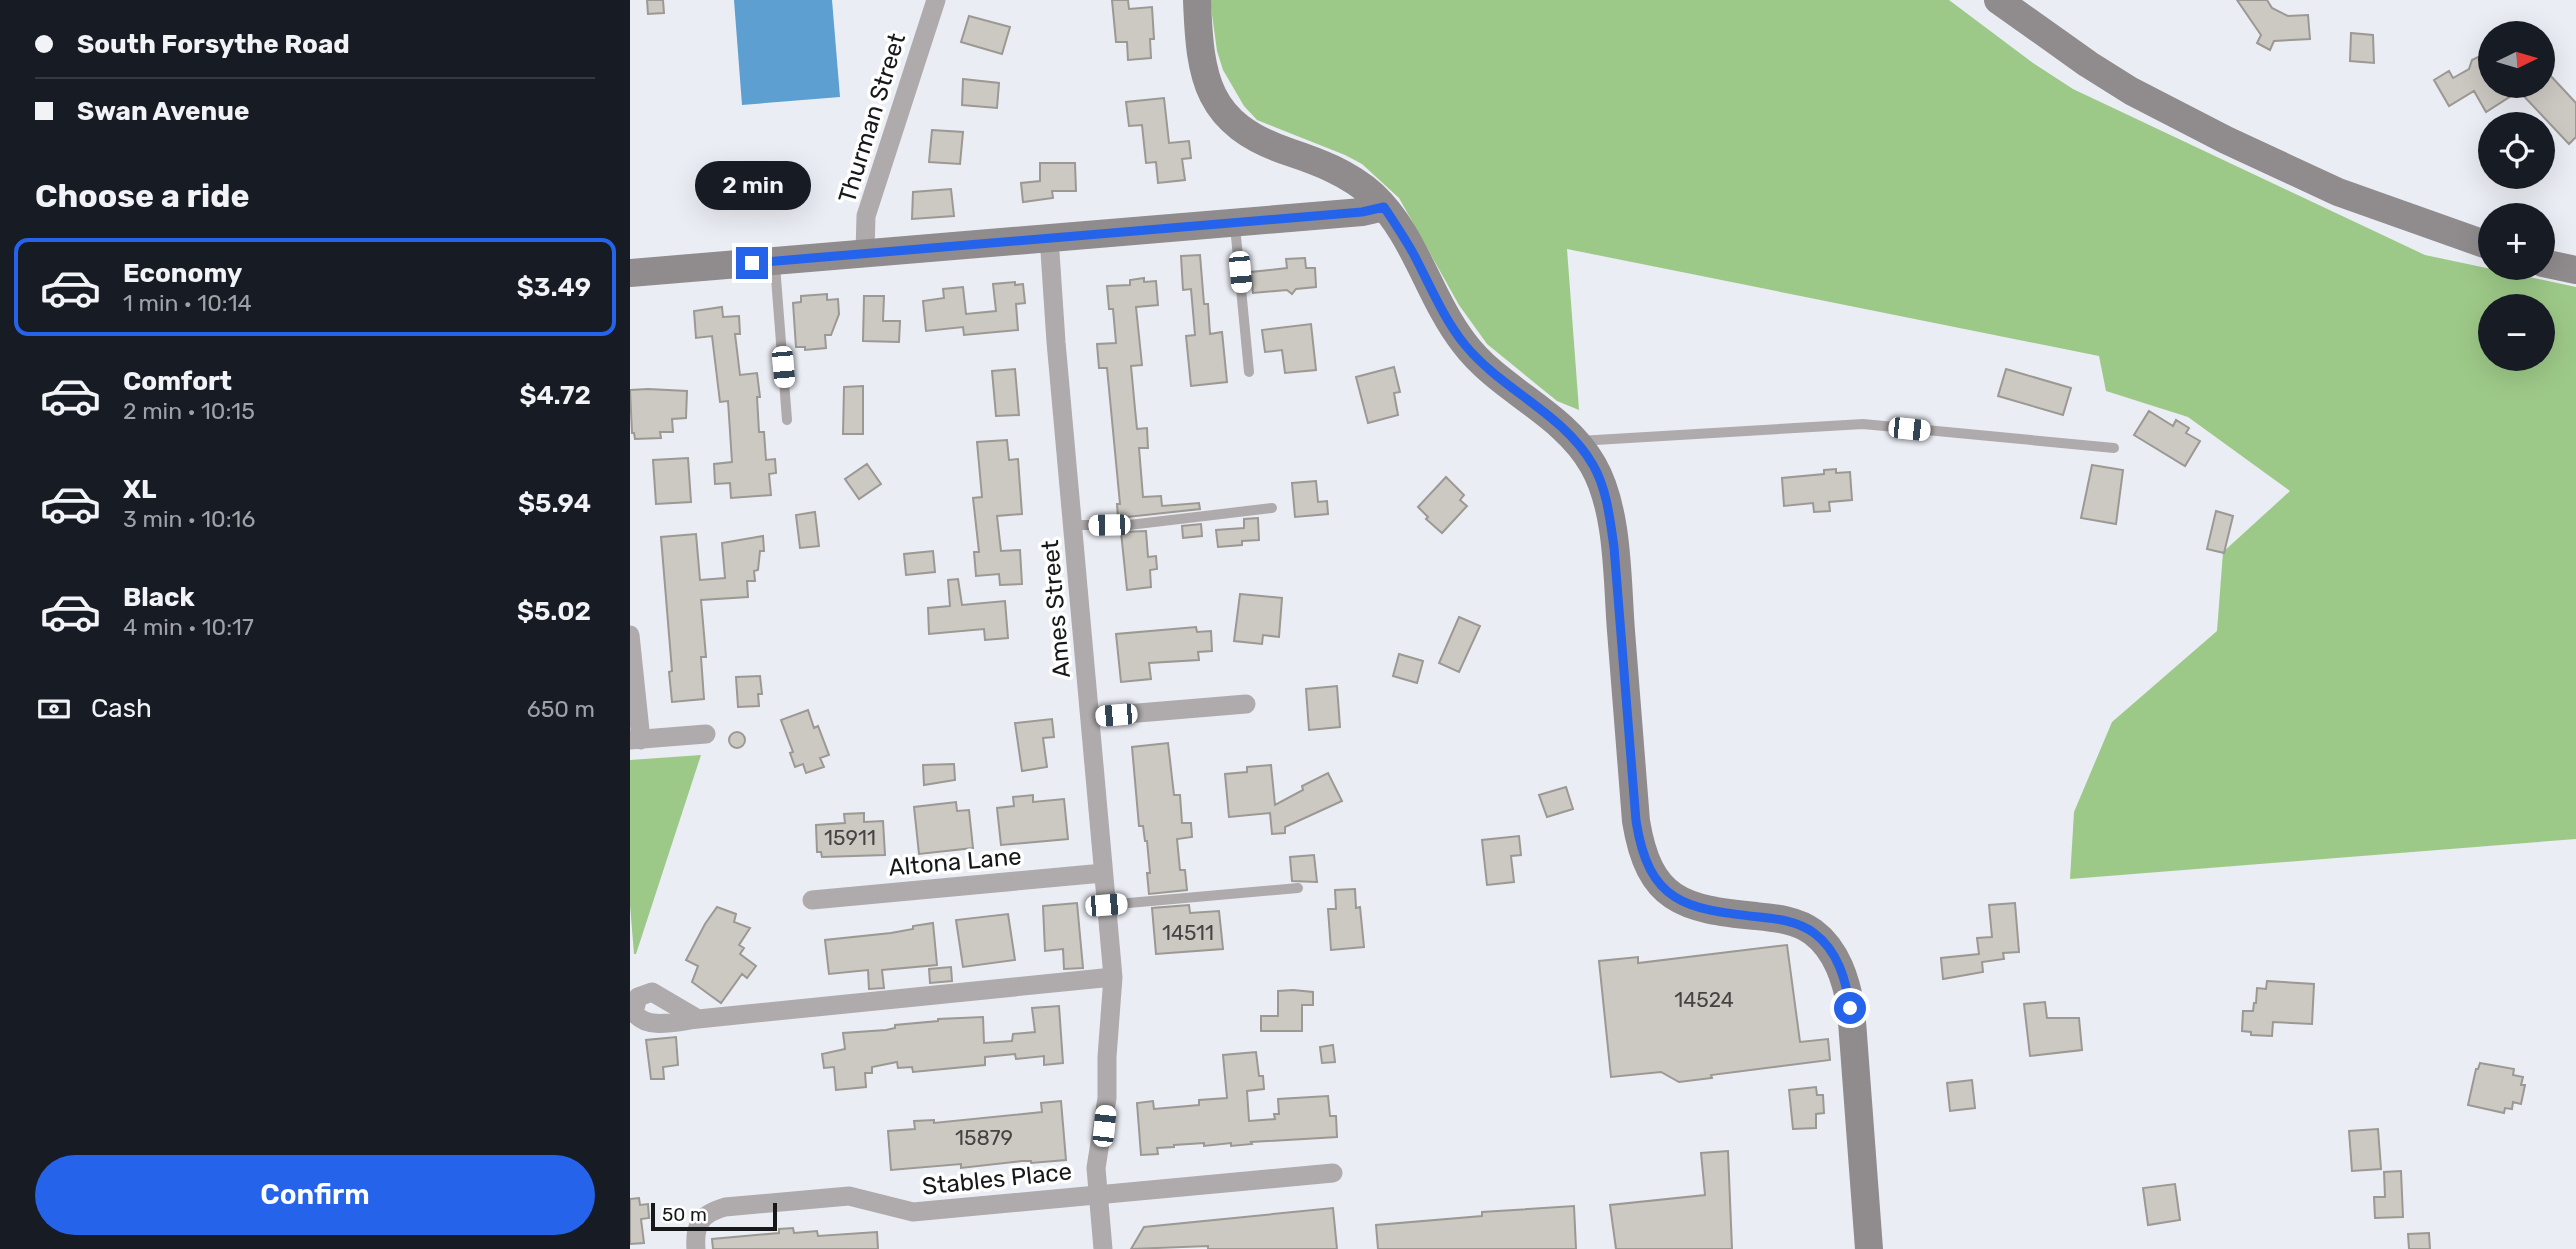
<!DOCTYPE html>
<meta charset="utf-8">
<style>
:root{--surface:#171b24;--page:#242831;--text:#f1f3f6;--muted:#9ea1a6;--line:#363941;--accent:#2563eb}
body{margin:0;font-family:Rubik,sans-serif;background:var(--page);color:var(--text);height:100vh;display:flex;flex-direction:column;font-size:26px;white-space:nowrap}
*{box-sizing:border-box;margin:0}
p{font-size:23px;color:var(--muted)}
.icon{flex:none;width:38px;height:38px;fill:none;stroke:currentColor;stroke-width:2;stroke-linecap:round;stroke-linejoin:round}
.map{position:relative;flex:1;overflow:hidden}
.sheet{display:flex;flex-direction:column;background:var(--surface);width:630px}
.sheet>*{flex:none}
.top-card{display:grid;align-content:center;height:154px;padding:0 35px;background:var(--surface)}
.needle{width:46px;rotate:85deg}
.tools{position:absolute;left:1848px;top:21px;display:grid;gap:14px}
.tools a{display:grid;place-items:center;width:77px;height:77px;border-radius:50%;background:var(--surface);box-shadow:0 7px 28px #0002;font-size:35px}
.scale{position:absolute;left:21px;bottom:18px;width:126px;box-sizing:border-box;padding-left:7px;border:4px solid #17181a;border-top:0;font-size:19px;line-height:24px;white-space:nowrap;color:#17181a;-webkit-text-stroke:5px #fff;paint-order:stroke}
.end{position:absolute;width:32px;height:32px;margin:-16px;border:9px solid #2563eb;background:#fff;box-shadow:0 0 0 4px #fff}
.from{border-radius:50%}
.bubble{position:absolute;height:49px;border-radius:24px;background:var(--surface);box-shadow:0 7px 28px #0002;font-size:23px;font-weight:600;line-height:49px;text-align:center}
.car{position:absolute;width:21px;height:42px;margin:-21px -10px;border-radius:9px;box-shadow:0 0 5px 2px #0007;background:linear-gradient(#fff 24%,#345 0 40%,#fff 0 76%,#345 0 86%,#fff 0)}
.top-card b{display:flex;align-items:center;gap:24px;height:66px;font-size:26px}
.top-card b+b{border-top:2px solid var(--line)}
.top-card i{width:18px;height:18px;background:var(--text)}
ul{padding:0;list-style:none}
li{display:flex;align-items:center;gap:21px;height:98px;margin:0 14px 10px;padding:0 21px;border:4px solid transparent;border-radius:14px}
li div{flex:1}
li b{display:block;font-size:26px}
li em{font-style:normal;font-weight:600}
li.current{border-color:var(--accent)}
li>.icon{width:63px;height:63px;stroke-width:1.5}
h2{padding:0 35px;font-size:32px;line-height:84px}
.pay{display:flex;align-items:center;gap:18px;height:77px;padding:0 35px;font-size:26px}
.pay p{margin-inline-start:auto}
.primary-button{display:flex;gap:14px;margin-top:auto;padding:14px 35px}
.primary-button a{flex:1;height:80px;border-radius:42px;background:var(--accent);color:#fff;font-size:28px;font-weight:600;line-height:80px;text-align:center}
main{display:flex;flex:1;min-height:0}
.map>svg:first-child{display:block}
.forest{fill:#9dc988;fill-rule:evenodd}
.water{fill:#5c9fd0}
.building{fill:#ccc8c2;stroke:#9c9893;stroke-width:2}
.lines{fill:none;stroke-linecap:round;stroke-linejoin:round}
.lane{stroke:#afabac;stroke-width:10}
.street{stroke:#afabac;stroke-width:19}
.secondary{stroke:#908b8c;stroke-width:28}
.route{stroke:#2563eb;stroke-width:9}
.labels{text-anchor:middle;stroke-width:7;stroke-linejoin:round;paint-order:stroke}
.number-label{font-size:21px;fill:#444}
.street-label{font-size:24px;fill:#17181a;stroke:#fff}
</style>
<main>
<section class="sheet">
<div class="top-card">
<b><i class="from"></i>South Forsythe Road</b>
<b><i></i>Swan Avenue</b>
</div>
<h2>Choose a ride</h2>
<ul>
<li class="current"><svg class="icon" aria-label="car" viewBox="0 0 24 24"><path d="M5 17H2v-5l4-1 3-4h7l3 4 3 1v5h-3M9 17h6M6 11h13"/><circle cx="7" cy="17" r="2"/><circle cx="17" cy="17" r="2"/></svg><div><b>Economy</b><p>1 min · 10:14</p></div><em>$3.49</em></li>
<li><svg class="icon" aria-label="car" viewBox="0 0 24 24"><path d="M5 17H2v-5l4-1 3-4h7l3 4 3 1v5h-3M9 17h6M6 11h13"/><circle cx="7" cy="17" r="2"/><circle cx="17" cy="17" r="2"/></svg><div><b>Comfort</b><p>2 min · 10:15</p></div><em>$4.72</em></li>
<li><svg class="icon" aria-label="car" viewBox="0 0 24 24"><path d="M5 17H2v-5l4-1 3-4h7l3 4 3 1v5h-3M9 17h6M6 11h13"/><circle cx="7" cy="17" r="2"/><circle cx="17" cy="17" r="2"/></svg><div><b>XL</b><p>3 min · 10:16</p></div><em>$5.94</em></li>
<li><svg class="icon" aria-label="car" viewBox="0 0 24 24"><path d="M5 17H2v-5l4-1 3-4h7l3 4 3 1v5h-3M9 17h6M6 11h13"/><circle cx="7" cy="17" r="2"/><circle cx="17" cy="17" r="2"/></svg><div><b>Black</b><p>4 min · 10:17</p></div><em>$5.02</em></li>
</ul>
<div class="pay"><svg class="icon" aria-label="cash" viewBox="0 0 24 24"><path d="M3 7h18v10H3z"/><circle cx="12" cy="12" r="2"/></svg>Cash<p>650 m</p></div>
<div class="primary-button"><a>Confirm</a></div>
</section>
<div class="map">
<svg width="1946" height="1249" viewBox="0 0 1946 1249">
<rect width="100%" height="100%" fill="#ebedf4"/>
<path class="forest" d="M580 0H1319L1403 63 1443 89 1795 255 1946 287V839L1440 879 1444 812 1482 722 1587 631 1593 552 1660 491 1558 417 1476 391 1469 356 937 249 949 410 927 401 857 344 829 305 769 198 732 164 715 155 627 120 614 106 593 70 587 51ZM1860 306H1913V359H1860Z
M71 755 6 954H4L0 905V760Z"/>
<path class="water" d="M104 0H202L210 97 112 105Z"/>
<path class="building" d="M17 0H33L34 13 18 14Z
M482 0H498L499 9 522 7 524 39H520L521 58 498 60 497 42H486Z
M1607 0H1637L1642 8 1658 16 1678 15 1680 39 1644 41 1640 50 1627 43 1631 35Z
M339 16 380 27 372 54 331 42Z
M1721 33 1743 35 1744 63 1720 61Z
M1848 57 1858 59 1860 63V86H1913V80L1919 74 1946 103V137L1939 144 1889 91 1856 112 1844 91 1819 106 1804 80 1819 71 1823 78 1839 69 1842 60Z
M333 79 369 83 367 108 332 105Z
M534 98 539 143 559 141 561 158 552 159 555 180 528 183 526 162 516 163 512 125 499 126 496 102Z
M302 130 333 132 330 164 299 162Z
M410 163H445L446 191H422L423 198 393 202 391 183 410 181Z
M321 189 324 216 282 219 283 192Z
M570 255 574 304H578L580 334 592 332 597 382 561 386 556 336 565 335 561 289 553 290 551 256Z
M675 258 676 268H685L686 287 666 289 662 294 657 290 623 293 621 272 657 268 656 259Z
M514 278V282L526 281 528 305 506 307 512 365 501 366 505 409 507 429 517 428 518 448H509L513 497 531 496 532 506 569 503 570 509 488 518 487 504H490L477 368H469L467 344 486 343 483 309H479L477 286 500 285V280Z
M385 282V285L393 284 395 303 386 304 388 330 334 335 333 327 296 331 293 301 314 298 313 289 333 287 336 314 366 311 363 284Z
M197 294V300L208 299 209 314 201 335H195L196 348 175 350V347H166L163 303 171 302V296Z
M234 296H254L253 321H270L269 342 233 341Z
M92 307 93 317 109 316 110 334H105L110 375 127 373 130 397H127L129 432H134L136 460 145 459 146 473 139 474 141 495 101 498 100 483 85 484 84 464 102 462 98 401 90 402 82 336 66 338 64 311Z
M681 324 686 370 655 373 652 350 635 352 632 330Z
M764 367 770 392 764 393 768 415 738 423 726 377Z
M385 369 389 415 366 416 362 371Z
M1376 369 1441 388 1433 415 1368 396Z
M233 386V434H213L214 387Z
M18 389 57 391 56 418 42 419 43 432H30L31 438 5 439 4 433H2L0 390Z
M1519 411 1543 426 1546 420 1559 428 1556 433 1570 441 1555 466 1504 435Z
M377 440 379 460 388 459 392 514 367 516 371 551 390 550 392 584 370 585 369 574 346 576 344 552H349L343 498 352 497 347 442Z
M58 458 61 502 26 504 23 460Z
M237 464 251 484 229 499 215 479Z
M1462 465 1493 470 1486 524 1451 518Z
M1206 469V473L1220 472 1222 500 1199 502 1200 511 1184 512 1183 503 1154 506 1152 478 1194 474V470Z
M816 477 834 495 830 500 837 506 812 533 796 519 798 517 788 507Z
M686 481 688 502 697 501 698 514 665 517 662 483Z
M1586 511 1603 516 1594 553 1577 549Z
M185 512 189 546 170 548 166 515Z
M628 518 629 540 612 541V545L588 547 586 530 614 528V519Z
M571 524 572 536 553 538 552 526Z
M516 531 518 557 526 556 527 569 520 570 521 587 497 590 491 532Z
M66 534 70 580 95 578 92 543 133 536 134 551H130L128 570 124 571 125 581H117L118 597 71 600 76 657H71L74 699 42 702 39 672 42 671 31 537Z
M303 551 305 572 276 575 274 554Z
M328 579 332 605 375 601 378 638 355 640 354 629 299 634 298 608 320 606 318 580Z
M610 594 652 598 649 637 633 635 632 644 604 641Z
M829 617 850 626 829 672 809 663Z
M566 627 567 632 581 631 582 651 568 652 569 660 519 663 521 679 491 682 486 634Z
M769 654 793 661 787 683 763 676Z
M130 676 132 694H128L129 706 108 707 106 677Z
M707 686 710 727 679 730 676 689Z
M178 710 184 728 188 726 199 755 190 758 194 767 176 773 173 764 165 767 160 753 163 752 151 720Z
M422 719 424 737 413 738 417 767 392 771 385 723Z
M99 740a8 8 0 1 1 16 0a8 8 0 1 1-16 0Z
M538 743 544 795H550L552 823H561L562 837 547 839 550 870H555L557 890 519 894 517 873H520L517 841H515L513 826H509L502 747Z
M324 764 325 780 294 785 293 765Z
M641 765 645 805 673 790 672 786 698 773 712 801 655 827V833L642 834 640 813 599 817 595 774 617 772V767Z
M936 787 943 809 917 817 909 795Z
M403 795V802L434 799 438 839 371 845 367 808 384 806 383 797Z
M326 802 327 811 339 810 343 848 289 854 284 807Z
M234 813V822L253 821 255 855 192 857 191 852H187L186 825 215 823 214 814Z
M889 836 891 855 881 856 884 882 857 885 852 840Z
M684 855 687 882 662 881 660 857Z
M725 889 726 908 730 907 734 947 701 950 698 909H706L705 890Z
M447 903 453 968 434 969 433 949 415 951 413 906Z
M1385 903 1389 952 1373 953 1374 959 1352 962 1353 972 1313 979 1311 958 1349 954 1347 938 1362 937 1359 905Z
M559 905 560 913 589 911 593 949 526 954 522 908Z
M87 907 106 914 104 922 120 928 109 945 114 948 110 954 126 966 117 978 112 974 91 1003 62 982 68 966 56 960 75 924Z
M378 914 385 960 333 967 326 920Z
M303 923 307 965 252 970 254 988 239 989 238 970 199 974 195 940 261 933 283 929V926Z
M1157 945 1170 1042 1198 1039 1200 1060 1081 1075 1082 1078 1049 1082 1031 1072 981 1077 969 961 1008 957V963Z
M321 967 322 981 300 983 299 969Z
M1637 981 1684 984 1682 1024 1643 1022 1642 1036 1621 1035V1032L1612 1031 1613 1011H1623L1624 1003H1626L1627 988 1636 989Z
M663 990 683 992V1005H672V1031H631V1016H648V991Z
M1415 1002 1417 1018H1449L1452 1050 1400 1056 1394 1004Z
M429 1006 433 1063 414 1065V1056L386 1059 385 1054 355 1057V1065L283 1072 282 1067 268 1068 267 1062 242 1067V1073H235L236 1087 206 1090 204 1067 194 1068 192 1054 215 1049 213 1033 256 1030 265 1028V1025L308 1021V1019L353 1017 354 1043 382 1041 383 1034 405 1032 402 1008Z
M46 1037 48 1065 33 1067 34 1079H21L16 1040Z
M703 1045 705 1062 692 1063 690 1047Z
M626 1052 629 1076H633L634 1089 617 1091 619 1121 645 1119 644 1114H649L648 1099 698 1096 700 1116H706L707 1137 621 1142 622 1144 601 1146V1143L574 1146V1143L544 1145V1147L527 1148 528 1154 511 1155 507 1103 523 1101 524 1109 569 1105V1100L597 1098 593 1055Z
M1850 1063 1884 1069 1883 1075 1893 1077 1891 1085H1895L1891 1104 1883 1102 1882 1109 1875 1108 1874 1113 1838 1105 1846 1069H1848Z
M1342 1080 1345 1108 1320 1111 1317 1083Z
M1186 1087 1187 1095H1193L1194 1113 1186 1114V1128L1163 1129 1159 1090Z
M431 1101 436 1160 401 1163V1161H392L331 1168V1164L261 1170 258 1131 285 1129 284 1121 304 1120V1123L412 1112 411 1103Z
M1748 1129 1751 1169 1722 1171 1719 1131Z
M1098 1151 1102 1249H986L980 1205 1075 1195 1071 1153Z
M1771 1171 1773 1217 1745 1218 1744 1197H1755L1754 1172Z
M1545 1184 1550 1220 1518 1225 1513 1188Z
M9 1198 10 1205 18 1204 19 1218 11 1219 14 1243 0 1244V1199Z
M944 1206 946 1249H748L746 1225 852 1216V1212Z
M703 1208 707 1249H578V1246L501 1249 514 1227Z
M163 1228 164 1233 187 1231 188 1236 247 1232 248 1249H83L82 1239 149 1233V1229Z
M1799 1233 1800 1249H1779L1778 1234Z"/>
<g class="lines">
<path class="lane" d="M605 226 619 372
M145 265 157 420
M949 441 1233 424 1484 448
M442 525H499L642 508
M476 905 668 888"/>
<path class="street" d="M419 237 426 342 483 977 477 1057V1098L466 1168 473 1249
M235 253 236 216 306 0
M0 635 11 740
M460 717 616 704
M0 740 76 734
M182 900 473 873
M68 1019 22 992 8 997 4 1012C16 1031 48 1021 68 1019L483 977
M66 1249C64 1224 71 1214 95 1207L219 1196 283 1212 703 1173"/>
<path class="secondary" d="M567 0C570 79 576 124 659 152 689 162 718 173 743 195 785 234 799 298 834 343 870 391 933 412 963 465 989 510 987 581 991 631 996 694 1001 758 1006 821 1019 901 1053 909 1126 916 1146 918 1167 920 1183 932 1207 950 1216 980 1221 1008L1239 1249
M1368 0 1458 64 1501 91 1596 140 1708 192 1860 246
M1913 263 1946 270
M0 273 732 212 754 207"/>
</g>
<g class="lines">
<path class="route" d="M122 263 732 212 754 207C764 222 774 237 783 253 799 283 813 318 835 345 873 391 933 413 963 465 977 489 980 520 984 547L1006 821C1019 903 1055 909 1129 917 1148 919 1168 921 1184 933 1208 951 1216 980 1220 1008"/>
</g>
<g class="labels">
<g class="number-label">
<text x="220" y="845">15911</text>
<text x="558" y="940">14511</text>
<text x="1074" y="1007">14524</text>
<text x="354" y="1145">15879</text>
</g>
<g class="street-label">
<text transform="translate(242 118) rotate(-73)" y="8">Thurman Street</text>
<text transform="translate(426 609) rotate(-95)" y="8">Ames Street</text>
<text transform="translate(325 862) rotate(-5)" y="8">Altona Lane</text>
<text transform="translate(367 1179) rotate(-6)" y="8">Stables Place</text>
</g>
</g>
</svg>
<div class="tools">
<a><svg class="needle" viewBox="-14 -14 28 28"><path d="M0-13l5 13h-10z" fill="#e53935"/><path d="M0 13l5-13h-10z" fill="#9ea1a6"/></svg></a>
<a><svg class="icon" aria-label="locate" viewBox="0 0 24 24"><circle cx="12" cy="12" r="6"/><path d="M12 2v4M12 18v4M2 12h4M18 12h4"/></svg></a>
<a>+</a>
<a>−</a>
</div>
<div class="scale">50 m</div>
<i class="end from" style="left:1220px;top:1008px"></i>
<i class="end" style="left:122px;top:263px"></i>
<div class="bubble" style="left:65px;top:161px;width:116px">2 min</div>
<i class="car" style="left:610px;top:272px;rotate:175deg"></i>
<i class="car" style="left:153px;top:367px;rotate:175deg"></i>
<i class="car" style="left:1279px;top:429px;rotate:96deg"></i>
<i class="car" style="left:479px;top:525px;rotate:269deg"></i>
<i class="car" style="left:486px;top:715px;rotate:265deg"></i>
<i class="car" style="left:476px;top:905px;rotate:85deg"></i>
<i class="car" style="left:474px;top:1126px;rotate:6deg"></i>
</div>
</main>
